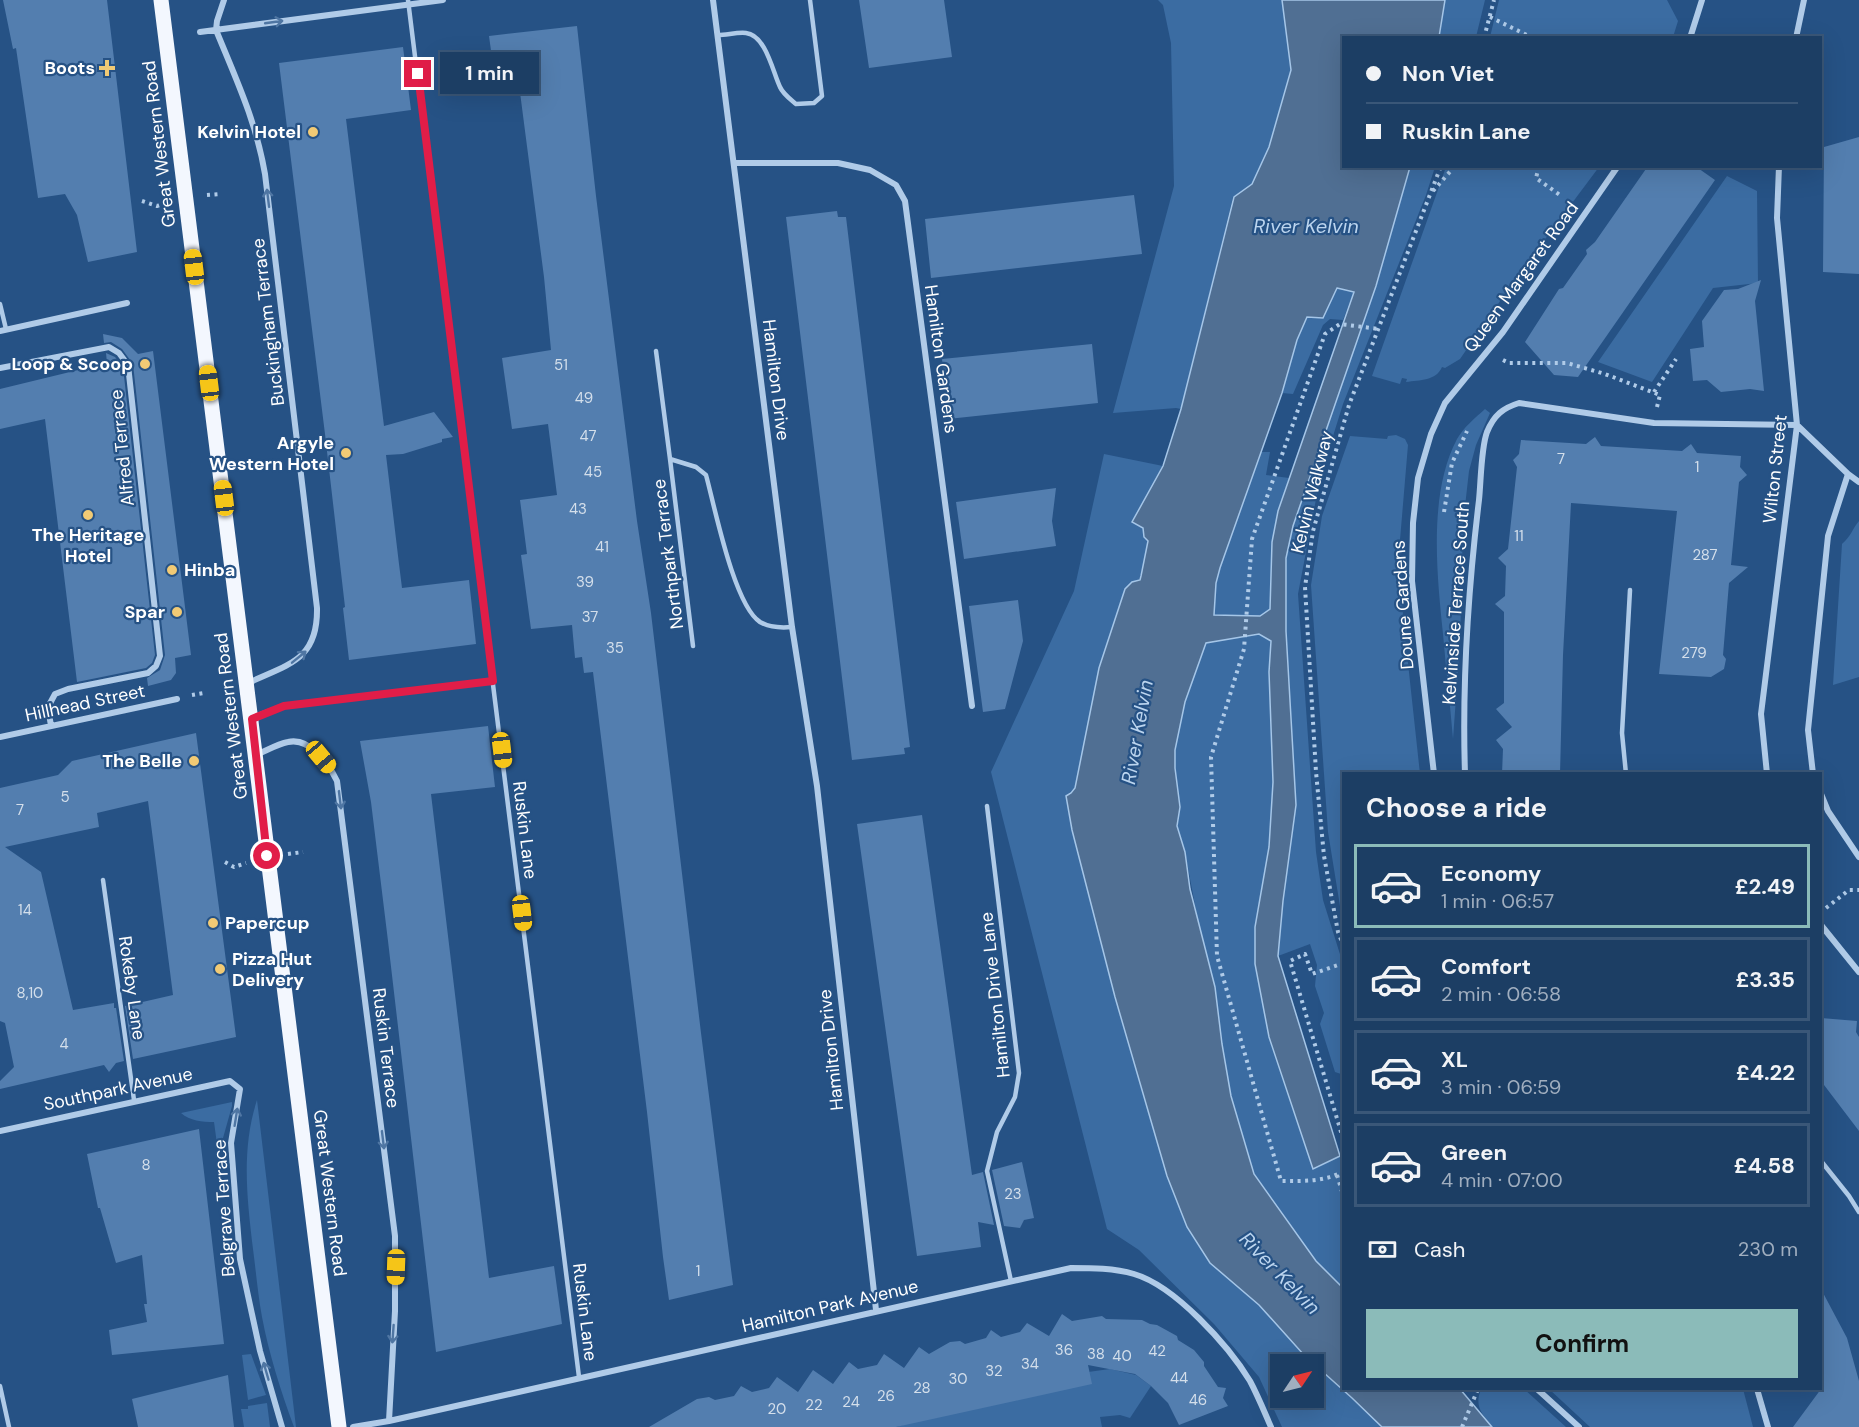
<!DOCTYPE html>
<meta charset="utf-8">
<style>
:root{--surface:#1c3e64;--page:#29496d;--text:#f1f3f6;--muted:#a0aebf;--line:#3a5778;--accent:#8bbbb9}
body{margin:0;font-family:"DM Sans",sans-serif;background:var(--page);color:var(--text);height:100vh;display:flex;flex-direction:column;font-size:22px;white-space:nowrap}
*{box-sizing:border-box;margin:0}
p{font-size:20px;color:var(--muted)}
.icon{flex:none;width:33px;height:33px;fill:none;stroke:currentColor;stroke-width:2;stroke-linecap:round;stroke-linejoin:round}
.map{position:relative;flex:1;overflow:hidden}
.sheet{position:absolute;left:1342px;top:772px;width:480px;height:618px;display:flex;flex-direction:column;background:var(--surface);border-radius:0px;box-shadow:0 6px 24px #0002,0 0 0 2px var(--line)}
.sheet>*{flex:none}
.top-card{position:absolute;left:1342px;top:36px;width:480px;height:132px;border-radius:0px;box-shadow:0 6px 24px #0002,0 0 0 2px var(--line);display:grid;align-content:center;height:132px;padding:0 24px;background:var(--surface)}
.needle{width:39px;rotate:55deg}
.fabs{position:absolute;left:1270px;top:1354px;display:grid;gap:12px}
.fabs a{display:grid;place-items:center;width:54px;height:54px;border-radius:0px;background:var(--surface);box-shadow:0 6px 24px #0002,0 0 0 2px var(--line);font-size:30px}
.end{position:absolute;width:27px;height:27px;margin:-14px;border:8px solid #e11d48;background:#fff;box-shadow:0 0 0 3px #fff}
.from{border-radius:50%}
.bubble{position:absolute;height:42px;border-radius:0px;background:var(--surface);box-shadow:0 6px 24px #0002,0 0 0 2px var(--line);font-size:20px;font-weight:700;line-height:42px;text-align:center}
.car{position:absolute;width:18px;height:36px;margin:-18px -9px;border-radius:8px;box-shadow:0 0 4px 2px #0007;background:linear-gradient(#f5c518 24%,#345 0 40%,#f5c518 0 76%,#345 0 86%,#f5c518 0)}
.top-card b{display:flex;align-items:center;gap:21px;height:57px;font-size:22px}
.top-card b+b{border-top:2px solid var(--line)}
.top-card i{width:15px;height:15px;background:var(--text)}
ul{padding:0;list-style:none}
li{display:flex;align-items:center;gap:18px;height:84px;margin:0 12px 9px;padding:0 12px;border:3px solid var(--line);border-radius:0px}
li div{flex:1}
li b{display:block;font-size:22px}
li em{font-style:normal;font-weight:700}
li.current{border-color:var(--accent)}
li>.icon{width:54px;height:54px;stroke-width:1.5}
h2{padding:0 24px;font-size:27px;line-height:72px}
.pay{display:flex;align-items:center;gap:15px;height:66px;padding:0 24px;font-size:22px}
.pay p{margin-inline-start:auto}
.primary-button{display:flex;gap:12px;margin-top:auto;padding:12px 24px}
.primary-button a{flex:1;height:69px;border-radius:0px;background:var(--accent);color:#111;font-size:24px;font-weight:700;line-height:69px;text-align:center}
.map>svg:first-child{display:block}
.green{fill:#3b6ca2;fill-rule:evenodd}
.water{fill:#506f93;stroke:#a5c6e8;stroke-width:1.5;fill-rule:evenodd}
.building{fill:#537eaf}
.lines{fill:none;stroke-linecap:round;stroke-linejoin:round}
.path{stroke:#b0cbe8;stroke-width:4;stroke-dasharray:3 4.5;stroke-linecap:butt}
.lane{stroke:#b0cbe8;stroke-width:4.5}
.street{stroke:#b0cbe8;stroke-width:6}
.primary{stroke:#f3f7fe;stroke-width:15}
.oneway{stroke:#4f76a3}
.route{stroke:#e11d48;stroke-width:8}
.poi-dot{fill:#f1ca75;stroke:#265285;stroke-width:2}
.labels{text-anchor:middle;stroke-width:4.5;stroke-linejoin:round;paint-order:stroke}
.number-label{font-size:15px;fill:#d4dfeb}
.poi-label{font-size:18px;font-weight:bold;fill:#fff;stroke:#265285;text-anchor:end}
.street-label{font-size:18px;fill:#fff;stroke:#265285}
.water-label{font-size:20px;font-style:italic;fill:#bcd5ef;stroke:#265285}
</style>
<div class="map">
<svg width="1859" height="1427" viewBox="0 0 1859 1427">
<rect width="100%" height="100%" fill="#265285"/>
<path class="green" d="M1158 0H1282L1291 70 1269 147 1252 184 1233 197 1181 409 1176 408 1113 413 1174 186 1171 43 1163 5Z
M1445 0H1485L1476 37 1439 38Z
M1499 0H1667L1678 21 1673 37H1490Z
M1410 167H1435L1426 195 1343 404 1320 478 1298 594 1316 852 1323 900 1344 967V1075L1335 1072 1320 1024 1324 1013 1315 986 1317 965 1310 944 1278 956 1283 901 1296 805 1286 631V558L1293 526 1376 286Z
M1446 167H1599L1516 278 1460 359 1445 368 1442 367C1436 381 1420 380 1406 382L1407 379 1402 378 1400 384 1372 376Z
M1727 176 1757 191 1758 283 1713 288 1652 382 1598 362Z
M1337 288 1354 291 1343 320 1330 319 1323 325 1293 394 1282 393 1297 340 1307 317 1323 318Z
M1485 409 1490 413 1476 445 1469 471 1463 524 1460 643 1453 739C1450 704 1446 669 1443 634 1437 575 1428 494 1457 439 1464 427 1475 418 1485 409Z
M1396 435 1405 439 1408 445 1400 540 1403 617 1420 774H1344V931L1328 832 1311 585 1322 516 1350 436 1387 439 1388 436Z
M1261 452H1270L1266 475 1289 478 1278 511 1272 542 1270 609 1260 616 1213 615 1216 583 1220 568Z
M1104 454 1163 466 1133 522 1143 528 1144 536 1148 543 1140 579 1113 629 1099 668 1075 788 1066 796 1072 830 1115 997 1167 1176 1187 1227 1210 1263 1259 1305 1304 1355 1352 1398 1382 1427H1282L1259 1377 1214 1324 1139 1250 1107 1229 991 772 1074 591ZM1281 1365H1314V1398H1281Z
M1859 521V677L1833 685 1842 544C1852 535 1852 529 1859 521Z
M1259 633 1271 641 1269 672 1273 782 1269 847 1255 927 1313 1169 1344 1154V1289L1316 1261 1254 1174 1231 1096 1185 852 1177 830 1180 807 1175 768V750L1185 702 1206 643Z
M257 1100 296 1427H294C281 1392 269 1354 262 1317 258 1295 256 1272 253 1249 247 1199 241 1149 257 1100Z
M232 1102V1106L223 1138 217 1144 214 1122C202 1122 190 1121 181 1113Z
M251 1354 266 1395 248 1400 242 1355Z
M1110 1369 1136 1375 1151 1386 1130 1418 1120 1415 1100 1417 1102 1427H896L1088 1372Z
M1481 1389H1524L1566 1427H1492C1482 1413 1474 1407 1481 1389Z
M1549 1389H1743L1753 1427H1590Z
M267 1403 270 1427H244L241 1409H248V1406Z"/>
<path class="water" d="M1282 0H1445L1439 37 1344 38V166L1410 167 1376 286 1293 526 1286 558V631L1296 805 1283 901 1278 956 1340 1156 1313 1169 1269 1037 1255 964V927L1269 847 1273 782 1269 672 1271 641 1259 634 1206 643 1185 702 1175 750V768L1180 807 1177 826 1185 852 1190 889 1215 987 1222 1044 1231 1096 1254 1174 1316 1261 1344 1289V1389H1460L1492 1427H1382L1352 1398 1304 1355 1259 1305 1210 1263 1187 1227 1167 1176 1115 997 1072 830 1066 796 1071 793 1075 788 1099 668 1125 589 1132 582 1140 580 1141 576 1148 541 1144 537 1143 528 1132 522 1163 466 1181 409 1234 197 1252 184 1269 147 1291 70ZM1337 288 1354 292 1278 511 1272 542 1270 609 1260 616 1214 615 1216 583 1220 568 1282 393 1297 340 1307 317 1323 318Z"/>
<path class="building" d="M3 0H107L137 252 88 262 77 215 65 194 38 198 16 48 13 49Z
M859 0H944L952 57 869 68Z
M577 26 596 196 637 521 651 613 701 1033 733 1285 669 1300 663 1257 647 1112 593 672 584 673 582 657 575 658 572 625 531 629 521 555 527 554 520 500 557 495 548 424 512 429 502 358 551 350 544 277 518 77 495 80 489 36Z
M403 47 411 110 346 119 384 426 434 412 453 437 442 439V442L403 454 386 455 399 564 402 588 469 580 476 644 349 660 343 608 345 607 325 434 279 63Z
M1859 137V274L1823 272 1824 147Z
M1648 166H1695L1715 180 1578 377 1554 375 1525 342 1559 289 1563 288 1587 254 1586 250 1595 242Z
M1134 195 1142 254 931 278 925 219Z
M837 211 838 217H846L910 747 904 748 905 754 852 760 786 217Z
M1761 280 1755 301 1764 391 1750 389 1721 392 1707 380 1693 381 1690 349 1704 347 1702 321 1724 290 1738 289Z
M103 334 122 338 138 354 153 351 191 655 175 658 176 673 171 680 148 686 147 678 160 670 165 655 133 364 122 349 111 342 104 343Z
M1092 344 1098 403 948 419 942 359Z
M106 353 115 357 123 367 155 655 152 663 146 668 77 682 45 419 0 429V389L107 363Z
M1595 437 1601 446 1682 451 1691 444 1697 453 1741 456 1740 467 1747 475 1739 482 1731 565 1748 567 1729 583 1723 655 1726 659 1724 669 1711 677 1659 674 1677 511 1571 503 1563 655 1560 774H1502L1503 749 1496 740 1512 727 1496 709 1504 703V612L1495 604 1505 596 1506 566 1498 558 1508 549 1517 467 1513 460 1519 454 1521 440 1586 444Z
M1056 488 1052 521 1056 546 964 559 956 502Z
M1018 600 1023 641 1005 709 983 712 969 606Z
M488 726 495 787 431 794 489 1278 554 1266 562 1324 436 1352 388 941 371 802 360 741Z
M196 733 236 1037 133 1059 125 1006 173 995 148 801 97 813 99 827 5 847 41 872 73 1010 114 1003V1008H116L124 1061 116 1063 109 1072 104 1065 0 1089V1081L14 1067 5 1023 0 1021V788L58 775 72 761Z
M922 815 972 1175 983 1172 994 1225 978 1222 981 1247 917 1256 857 824Z
M1821 1018 1857 1021 1856 1032 1859 1037V1131L1821 1081Z
M199 1129 224 1344 112 1355 109 1330 147 1322 144 1304H147L142 1255 116 1263 100 1208H98L87 1154Z
M1022 1162 1034 1218 1024 1220 1020 1228 1004 1226 992 1170Z
M1821 1289 1847 1338 1859 1381V1427H1793L1821 1389Z
M1062 1314 1072 1321 1102 1316 1106 1319 1142 1320 1150 1324 1157 1325 1177 1336 1178 1340 1194 1350 1204 1362V1366L1218 1387 1226 1388 1223 1398 1228 1406 1179 1425 1168 1403 1151 1386 1135 1374 1088 1365 1092 1384 896 1427H649L697 1399 709 1397 715 1400 734 1396 741 1386 752 1392 769 1388 777 1377 798 1392 813 1370 833 1384 849 1362 858 1369 877 1365 884 1354 904 1368 919 1347 929 1354 950 1342 960 1341 965 1344 986 1338 991 1330 1001 1337 1020 1332 1027 1323 1049 1336Z
M228 1375 234 1427H138L132 1399Z"/>
<g class="lines">
<path class="path" d="M1490 17 1533 38
M1484 38 1494 0
M1539 166 1536 178 1560 195
M1433 191 1455 166
M207 195 220 194
M142 201 157 206 164 204
M1503 360 1509 363H1567L1605 374 1660 395 1657 407
M1654 392 1676 359
M1444 512 1452 463 1467 431
M192 695 204 693
M288 854 303 852
M225 862 234 867 246 863
M1826 908 1849 890H1859
M1344 947 1338 932 1324 856 1316 772 1305 587 1313 531 1349 405 1441 166
M1344 963 1312 974 1305 954 1290 961 1344 1142
M1344 1171C1325 1182 1303 1181 1281 1181L1217 956 1211 757 1244 649 1252 539 1325 334 1340 324 1379 329
M1337 1175 1344 1198
M1462 1427 1478 1389"/>
<path class="lane" d="M408 0 579 1377
M718 35C727 35 737 32 746 33 766 35 773 73 780 87 783 94 790 99 796 104L814 103 822 96 810 0
M0 304 6 329
M656 351 670 459
M693 646 670 459 696 467 706 475C715 508 734 605 760 622 770 628 781 628 792 627
M1626 774 1622 733 1630 590
M987 806 1019 1073 1015 1097 997 1132 987 1171 1011 1281
M103 880 134 1100
M1821 1161 1849 1196 1859 1212
M0 1386 9 1427"/>
<path class="street" d="M224 0 217 21 216 30C236 79 256 121 265 174L317 608C318 660 289 664 248 683
M713 0 792 627 817 786 876 1310
M200 32 443 0
M1690 38 1702 0
M1796 38 1804 0
M734 163H838L870 170 896 185 905 201 972 706
M0 331 127 303
M0 368 109 347 119 353 128 365 160 656 156 666 148 673 68 689 55 694 48 707 51 726
M252 718 284 706 493 681
M0 737 177 699
M256 755C266 751 277 744 288 742 310 737 329 764 337 781L395 1236V1311L389 1421
M1434 774 1412 581 1413 523 1418 478 1431 434 1445 403 1503 332 1618 166
M1465 774C1462 683 1468 591 1479 500 1481 481 1481 448 1487 432 1494 415 1503 408 1519 403L1654 423 1797 425 1848 474 1859 482
M1767 774 1761 714 1797 425 1777 218 1779 166
M1813 774 1808 730 1828 536 1848 474
M1821 794 1828 811 1859 857
M1821 925 1859 972
M0 1131 230 1081 240 1089 231 1143 240 1259 260 1351 282 1427
M1537 1389 1579 1427
M1757 1389 1768 1427
M353 1427 389 1421 1071 1268C1092 1268 1114 1268 1134 1274 1175 1286 1228 1345 1250 1381 1258 1396 1264 1411 1271 1427"/>
<path class="primary" d="M161 0 339 1427"/>
</g>
<defs><path id="oneway-shaft" d="M-6 0H5M1.5-3L5.5 0L1.5 3" fill="none" stroke-width="1.6" stroke-linecap="round" stroke-linejoin="round" transform="scale(1.5)"/></defs>
<g class="oneway">
<use href="#oneway-shaft" transform="translate(274 22) rotate(-8)"/>
<use href="#oneway-shaft" transform="translate(268 198) rotate(-97)"/>
<use href="#oneway-shaft" transform="translate(299 657) rotate(-39)"/>
<use href="#oneway-shaft" transform="translate(340 800) rotate(83)"/>
<use href="#oneway-shaft" transform="translate(236 1117) rotate(-81)"/>
<use href="#oneway-shaft" transform="translate(383 1140) rotate(83)"/>
<use href="#oneway-shaft" transform="translate(393 1334) rotate(94)"/>
<use href="#oneway-shaft" transform="translate(266 1371) rotate(-106)"/>
</g>
<g class="lines">
<path class="route" d="M267 856 252 719 284 706 493 681 418 74"/>
</g>
<g class="poi-dot">
<path d="M104 59h6v6h6v6h-6v6h-6v-6h-6v-6h6z"/>
<circle cx="313" cy="132" r="6"/>
<circle cx="145" cy="364" r="6"/>
<circle cx="346" cy="453" r="6"/>
<circle cx="88" cy="515" r="6"/>
<circle cx="172" cy="570" r="6"/>
<circle cx="177" cy="612" r="6"/>
<circle cx="194" cy="761" r="6"/>
<circle cx="213" cy="923" r="6"/>
<circle cx="220" cy="969" r="6"/>
</g>
<g class="labels">
<g class="number-label">
<text x="561" y="370">51</text>
<text x="584" y="403">49</text>
<text x="588" y="441">47</text>
<text x="1561" y="464">7</text>
<text x="1697" y="472">1</text>
<text x="593" y="477">45</text>
<text x="578" y="514">43</text>
<text x="1519" y="541">11</text>
<text x="602" y="552">41</text>
<text x="1705" y="560">287</text>
<text x="585" y="587">39</text>
<text x="590" y="622">37</text>
<text x="615" y="653">35</text>
<text x="1694" y="658">279</text>
<text x="65" y="802">5</text>
<text x="20" y="815">7</text>
<text x="25" y="915">14</text>
<text x="30" y="998">8,10</text>
<text x="64" y="1049">4</text>
<text x="146" y="1170">8</text>
<text x="1013" y="1199">23</text>
<text x="698" y="1276">1</text>
<text x="1064" y="1355">36</text>
<text x="1157" y="1356">42</text>
<text x="1096" y="1359">38</text>
<text x="1122" y="1361">40</text>
<text x="1030" y="1369">34</text>
<text x="994" y="1376">32</text>
<text x="1179" y="1383">44</text>
<text x="958" y="1384">30</text>
<text x="922" y="1393">28</text>
<text x="886" y="1401">26</text>
<text x="1198" y="1405">46</text>
<text x="851" y="1407">24</text>
<text x="814" y="1410">22</text>
<text x="777" y="1414">20</text>
</g>
<g class="poi-label">
<text x="95" y="74">Boots</text>
<text x="301" y="138">Kelvin Hotel</text>
<text x="133" y="370">Loop &amp; Scoop</text>
<text x="334" y="449">Argyle<tspan x="334" dy="21">Western Hotel</tspan></text>
<text x="88" y="541" text-anchor="middle">The Heritage<tspan x="88" dy="21">Hotel</tspan></text>
<text x="184" y="576" text-anchor="start">Hinba</text>
<text x="165" y="618">Spar</text>
<text x="182" y="767">The Belle</text>
<text x="225" y="929" text-anchor="start">Papercup</text>
<text x="232" y="965" text-anchor="start">Pizza Hut<tspan x="232" dy="21">Delivery</tspan></text>
</g>
<g class="street-label">
<text transform="translate(159 144) rotate(-97)" y="6">Great Western Road</text>
<text transform="translate(1521 277) rotate(-54)" y="6">Queen Margaret Road</text>
<text transform="translate(268 322) rotate(-97)" y="6">Buckingham Terrace</text>
<text transform="translate(941 359) rotate(82)" y="6">Hamilton Gardens</text>
<text transform="translate(776 380) rotate(83)" y="6">Hamilton Drive</text>
<text transform="translate(122 448) rotate(-96)" y="6">Alfred Terrace</text>
<text transform="translate(1775 469) rotate(-84)" y="6">Wilton Street</text>
<text transform="translate(1312 492) rotate(-76)" y="6">Kelvin Walkway</text>
<text transform="translate(668 554) rotate(-97)" y="6">Northpark Terrace</text>
<text transform="translate(1456 603) rotate(-86)" y="6">Kelvinside Terrace South</text>
<text transform="translate(1403 605) rotate(-94)" y="6">Doune Gardens</text>
<text transform="translate(85 703) rotate(-12)" y="6">Hillhead Street</text>
<text transform="translate(231 716) rotate(-97)" y="6">Great Western Road</text>
<text transform="translate(525 830) rotate(83)" y="6">Ruskin Lane</text>
<text transform="translate(132 988) rotate(82)" y="6">Rokeby Lane</text>
<text transform="translate(995 995) rotate(-96)" y="6">Hamilton Drive Lane</text>
<text transform="translate(386 1048) rotate(83)" y="6">Ruskin Terrace</text>
<text transform="translate(831 1050) rotate(-96)" y="6">Hamilton Drive</text>
<text transform="translate(118 1089) rotate(-12)" y="6">Southpark Avenue</text>
<text transform="translate(330 1193) rotate(83)" y="6">Great Western Road</text>
<text transform="translate(224 1208) rotate(-94)" y="6">Belgrave Terrace</text>
<text transform="translate(830 1306) rotate(-13)" y="6">Hamilton Park Avenue</text>
<text transform="translate(585 1312) rotate(83)" y="6">Ruskin Lane</text>
</g>
<g class="water-label">
<text x="1306" y="233">River Kelvin</text>
<text transform="translate(1137 732) rotate(-80)" y="7">River Kelvin</text>
<text transform="translate(1280 1273) rotate(46)" y="7">River Kelvin</text>
</g>
</g>
</svg>
<div class="fabs">
<a><svg class="needle" viewBox="-14 -14 28 28"><path d="M0-13l5 13h-10z" fill="#e53935"/><path d="M0 13l5-13h-10z" fill="#a0aebf"/></svg></a>
</div>
<i class="end from" style="left:267px;top:856px"></i>
<i class="end" style="left:418px;top:74px"></i>
<div class="bubble" style="left:440px;top:52px;width:99px">1 min</div>
<i class="car" style="left:194px;top:267px;rotate:353deg"></i>
<i class="car" style="left:209px;top:383px;rotate:353deg"></i>
<i class="car" style="left:224px;top:498px;rotate:353deg"></i>
<i class="car" style="left:502px;top:750px;rotate:173deg"></i>
<i class="car" style="left:321px;top:757px;rotate:140deg"></i>
<i class="car" style="left:522px;top:913px;rotate:173deg"></i>
<i class="car" style="left:396px;top:1267px;rotate:182deg"></i>
<div class="top-card">
<b><i class="from"></i>Non Viet</b>
<b><i></i>Ruskin Lane</b>
</div>
<section class="sheet">
<h2>Choose a ride</h2>
<ul>
<li class="current"><svg class="icon" aria-label="car" viewBox="0 0 24 24"><path d="M5 17H2v-5l4-1 3-4h7l3 4 3 1v5h-3M9 17h6M6 11h13"/><circle cx="7" cy="17" r="2"/><circle cx="17" cy="17" r="2"/></svg><div><b>Economy</b><p>1 min · 06:57</p></div><em>£2.49</em></li>
<li><svg class="icon" aria-label="car" viewBox="0 0 24 24"><path d="M5 17H2v-5l4-1 3-4h7l3 4 3 1v5h-3M9 17h6M6 11h13"/><circle cx="7" cy="17" r="2"/><circle cx="17" cy="17" r="2"/></svg><div><b>Comfort</b><p>2 min · 06:58</p></div><em>£3.35</em></li>
<li><svg class="icon" aria-label="car" viewBox="0 0 24 24"><path d="M5 17H2v-5l4-1 3-4h7l3 4 3 1v5h-3M9 17h6M6 11h13"/><circle cx="7" cy="17" r="2"/><circle cx="17" cy="17" r="2"/></svg><div><b>XL</b><p>3 min · 06:59</p></div><em>£4.22</em></li>
<li><svg class="icon" aria-label="car" viewBox="0 0 24 24"><path d="M5 17H2v-5l4-1 3-4h7l3 4 3 1v5h-3M9 17h6M6 11h13"/><circle cx="7" cy="17" r="2"/><circle cx="17" cy="17" r="2"/></svg><div><b>Green</b><p>4 min · 07:00</p></div><em>£4.58</em></li>
</ul>
<div class="pay"><svg class="icon" aria-label="cash" viewBox="0 0 24 24"><path d="M3 7h18v10H3z"/><circle cx="12" cy="12" r="2"/></svg>Cash<p>230 m</p></div>
<div class="primary-button"><a>Confirm</a></div>
</section>
</div>
